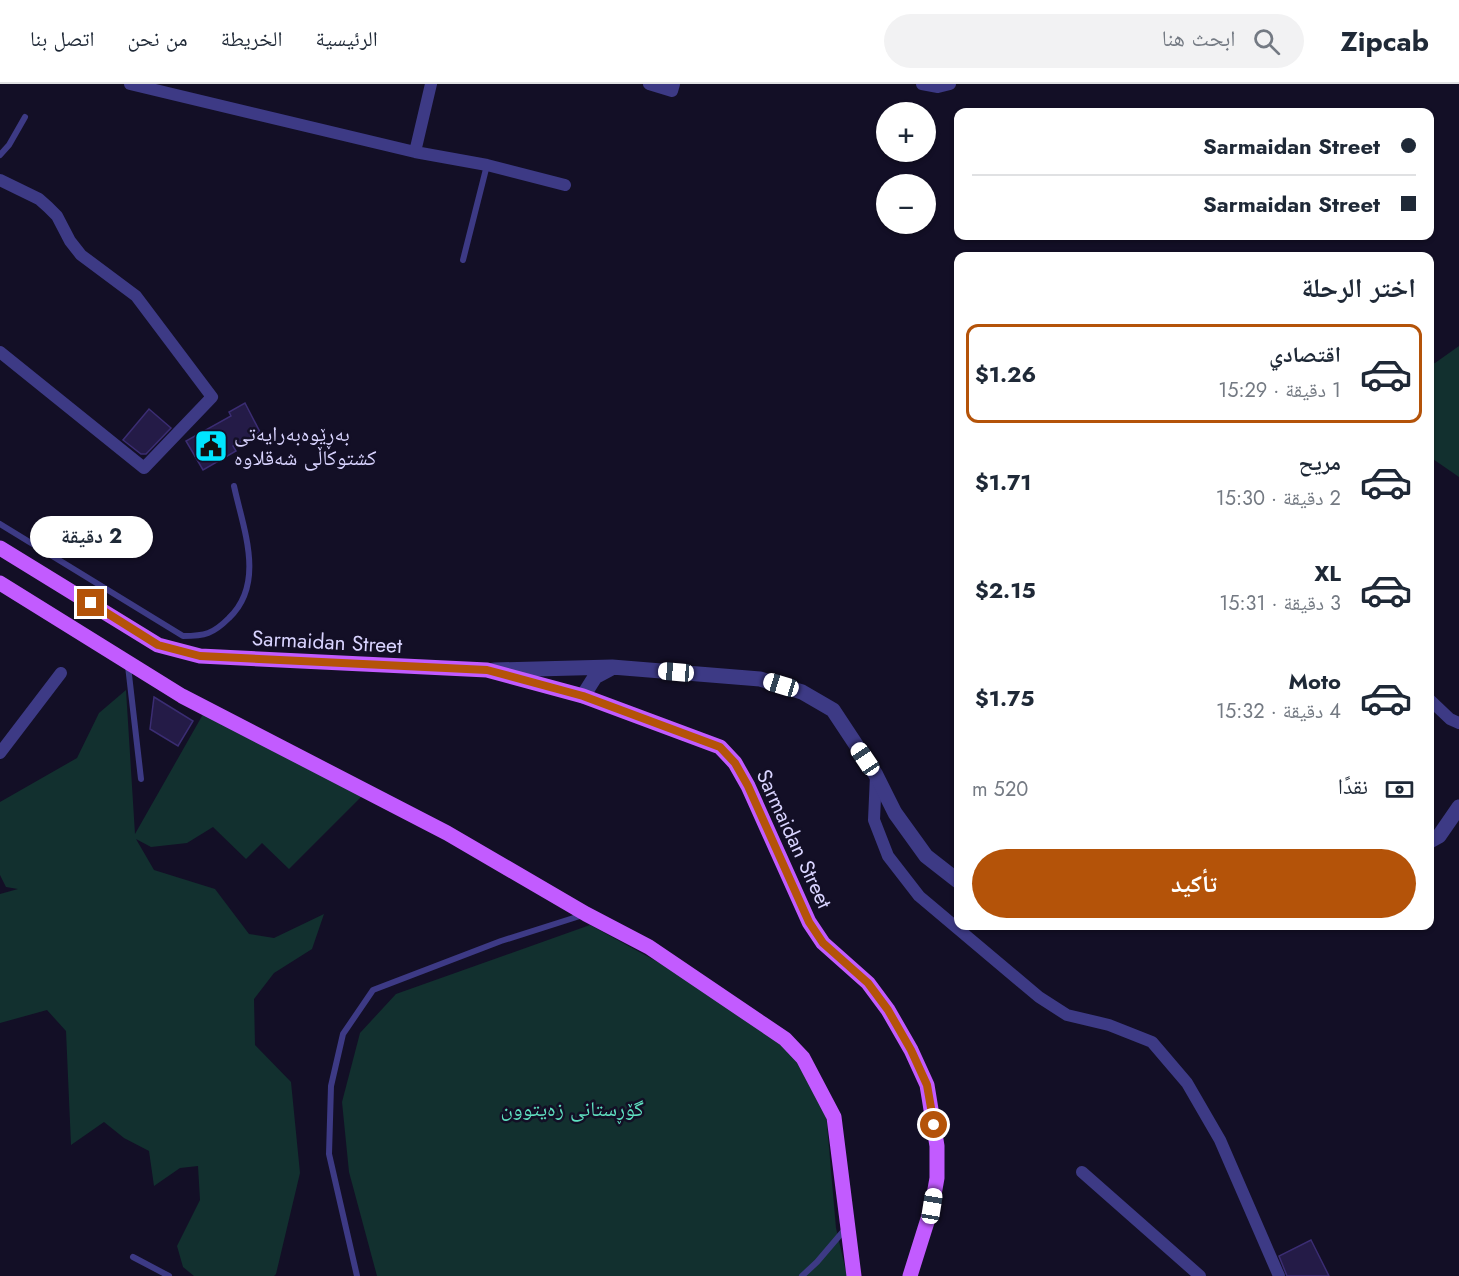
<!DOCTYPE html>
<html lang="ar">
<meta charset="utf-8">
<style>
:root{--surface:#fff;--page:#f2f2f3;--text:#1f2937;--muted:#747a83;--line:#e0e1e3;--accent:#b45309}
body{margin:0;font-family:Jost,"Noto Naskh Arabic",sans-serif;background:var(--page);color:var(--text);direction:rtl;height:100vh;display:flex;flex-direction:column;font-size:22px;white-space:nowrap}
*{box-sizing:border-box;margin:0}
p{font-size:20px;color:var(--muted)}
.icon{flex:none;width:33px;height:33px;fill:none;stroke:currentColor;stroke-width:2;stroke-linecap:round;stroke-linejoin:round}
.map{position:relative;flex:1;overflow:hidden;direction:ltr}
.drawer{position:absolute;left:954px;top:168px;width:480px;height:678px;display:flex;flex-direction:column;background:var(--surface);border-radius:12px;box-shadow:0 2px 4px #0004;direction:rtl}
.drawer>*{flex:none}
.banner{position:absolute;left:954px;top:24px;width:480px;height:132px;border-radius:12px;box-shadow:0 2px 4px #0004;direction:rtl;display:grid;align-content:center;height:132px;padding:0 18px;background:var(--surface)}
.fabs{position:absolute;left:876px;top:18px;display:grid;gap:12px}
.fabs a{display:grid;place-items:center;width:60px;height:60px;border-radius:50%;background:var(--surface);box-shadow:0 2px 4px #0004;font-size:30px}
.end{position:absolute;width:27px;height:27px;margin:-14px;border:8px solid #b45309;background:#fff;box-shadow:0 0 0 3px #fff}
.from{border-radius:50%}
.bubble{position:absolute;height:42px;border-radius:21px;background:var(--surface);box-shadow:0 2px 4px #0004;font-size:20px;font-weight:700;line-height:42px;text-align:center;direction:rtl}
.car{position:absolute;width:18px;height:36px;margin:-18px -9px;border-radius:8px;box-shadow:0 0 4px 2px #0007;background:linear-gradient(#fff 24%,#345 0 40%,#fff 0 76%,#345 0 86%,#fff 0)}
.banner b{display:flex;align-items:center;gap:21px;height:57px;font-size:22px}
.banner b+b{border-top:2px solid var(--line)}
.banner i{width:15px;height:15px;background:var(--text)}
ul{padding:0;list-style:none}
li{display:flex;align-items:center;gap:18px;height:99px;margin:0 12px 9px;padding:0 6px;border:3px solid transparent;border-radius:12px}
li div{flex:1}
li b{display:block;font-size:22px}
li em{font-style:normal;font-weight:700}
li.current{border-color:var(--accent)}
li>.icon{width:54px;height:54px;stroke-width:1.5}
h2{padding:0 18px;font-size:27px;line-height:72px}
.pay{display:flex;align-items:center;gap:15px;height:66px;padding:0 18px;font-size:22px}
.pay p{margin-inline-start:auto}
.primary-button{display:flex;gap:12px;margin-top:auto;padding:12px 18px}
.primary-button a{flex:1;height:69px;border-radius:36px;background:var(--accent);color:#fff;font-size:24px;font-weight:700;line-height:69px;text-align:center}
header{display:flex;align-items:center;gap:36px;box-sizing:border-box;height:84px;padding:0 30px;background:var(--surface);border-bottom:2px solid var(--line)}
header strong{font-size:28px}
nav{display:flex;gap:33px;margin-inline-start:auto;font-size:21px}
.search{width:420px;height:54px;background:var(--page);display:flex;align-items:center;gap:15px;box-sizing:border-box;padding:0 21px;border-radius:33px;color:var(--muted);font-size:22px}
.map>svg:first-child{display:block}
.green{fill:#12302f}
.building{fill:#241b47;stroke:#3b2d73;stroke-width:1.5}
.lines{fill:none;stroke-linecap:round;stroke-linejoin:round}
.service{stroke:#3d3a85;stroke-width:6}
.minor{stroke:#3d3a85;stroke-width:12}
.tertiary{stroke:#3d3a85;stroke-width:15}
.primary{stroke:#c25bff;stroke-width:15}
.route{stroke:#b45309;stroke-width:8}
.labels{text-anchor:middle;stroke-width:5;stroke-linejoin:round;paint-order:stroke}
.poi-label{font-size:21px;fill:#d9d4ff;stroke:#130f26;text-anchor:start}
.street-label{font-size:21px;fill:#d9d4ff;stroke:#130f26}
.park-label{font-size:21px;fill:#5fe0c0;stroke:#130f26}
</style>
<header>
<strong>Zipcab</strong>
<div class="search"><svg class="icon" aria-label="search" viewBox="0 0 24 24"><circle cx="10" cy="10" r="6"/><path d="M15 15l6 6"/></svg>ابحث هنا</div>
<nav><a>الرئيسية</a><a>الخريطة</a><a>من نحن</a><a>اتصل بنا</a></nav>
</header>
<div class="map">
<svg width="1459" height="1192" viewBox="0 0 1459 1192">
<rect width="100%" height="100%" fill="#130f26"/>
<path class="green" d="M1459 262V393L1430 373V280L1435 279Z
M126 606 135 750 206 625 362 712 289 785 262 759 246 775 213 743 187 759 151 763 136 755 154 786 215 805 249 850 274 854 324 830 312 865 274 889 254 915 255 961 291 998 300 1089 276 1190 274 1192H194L183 1183 177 1162 200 1116 198 1082 180 1084 154 1102 149 1067 124 1054 104 1038 71 1061 66 947 47 926 0 939V810L18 805 6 803 0 791V718L77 674 99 629Z
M590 841 700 901 802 976 826 1029 836 1144 847 1192H377L349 1088 342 1018 360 949 396 910Z"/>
<path class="building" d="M245 319 260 348 233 362 236 367 203 386 186 357 231 332 229 328Z
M149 325 171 344 146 370H141L123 356Z
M154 613 193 637 178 662 150 645Z
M1311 1156 1329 1192H1287L1279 1172Z"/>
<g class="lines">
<path class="service" d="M0 71 9 61 25 33
M463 176 487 81
M0 440 183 552C205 552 213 550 229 534 266 499 243 444 234 402
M128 582 141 695
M133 1173 169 1192
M357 1192 329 1070 331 1002 343 950 373 906 501 857 583 831
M802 1192 817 1178 846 1144"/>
<path class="minor" d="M130 0 415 68
M431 0 415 68 487 81 565 101
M649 0 672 7 674 0
M922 0 938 3 950 0
M0 96 39 115 48 123 57 132 70 157 81 171 136 212 212 313 144 384 0 268
M1430 616 1450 635 1459 639
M0 669 61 589
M876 691 874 736 888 772 919 812 1039 913 1067 931 1109 941 1152 958 1187 999 1220 1056 1279 1192
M1082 1088 1200 1192"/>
<path class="tertiary" d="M494 586 612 583 760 595 802 608 833 626 876 691 895 729 926 772 958 797
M583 612 595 593 610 585
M1430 757 1439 752 1459 723"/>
<path class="primary" d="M0 464 158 561 200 572 487 586 583 612 720 663 735 679 748 702 809 838 823 859 868 899 888 926 911 966 927 1001 937 1062V1094L932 1122 910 1192
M0 499 182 612 447 749 586 830 649 863 785 955 803 974 834 1033 854 1192"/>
</g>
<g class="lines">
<path class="route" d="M91 519 158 561 200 572 487 586 583 612 720 663 735 679 748 702 809 838 823 859 868 899 888 926 911 966 927 1001 934 1041"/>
</g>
<defs>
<symbol id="civic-square" viewBox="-11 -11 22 22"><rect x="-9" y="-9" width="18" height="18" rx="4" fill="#00e5ff" stroke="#130f26"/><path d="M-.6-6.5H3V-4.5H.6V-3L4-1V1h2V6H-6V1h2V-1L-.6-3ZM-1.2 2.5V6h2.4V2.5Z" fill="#111"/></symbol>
</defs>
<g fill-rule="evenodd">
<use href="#civic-square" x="192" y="343" width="38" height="38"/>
</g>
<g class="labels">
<g class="poi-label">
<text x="234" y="357">بەڕێوەبەرایەتی<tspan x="234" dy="24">کشتوکاڵی شەقلاوە</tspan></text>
</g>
<g class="street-label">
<text transform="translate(327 558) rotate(3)" y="7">Sarmaidan Street</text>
<text transform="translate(794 755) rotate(65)" y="7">Sarmaidan Street</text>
</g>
<g class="park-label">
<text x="572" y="1032">گۆڕستانی زەیتوون</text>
</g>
</g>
</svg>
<div class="fabs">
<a>+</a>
<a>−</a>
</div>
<i class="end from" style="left:934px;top:1041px"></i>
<i class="end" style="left:91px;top:519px"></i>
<div class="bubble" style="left:30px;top:432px;width:123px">2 دقيقة</div>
<i class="car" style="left:676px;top:588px;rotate:275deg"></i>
<i class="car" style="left:781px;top:601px;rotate:287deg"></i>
<i class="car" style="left:865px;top:675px;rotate:326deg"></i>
<i class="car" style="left:932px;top:1122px;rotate:9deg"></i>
<div class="banner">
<b><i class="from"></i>Sarmaidan Street</b>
<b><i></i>Sarmaidan Street</b>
</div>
<section class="drawer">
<h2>اختر الرحلة</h2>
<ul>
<li class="current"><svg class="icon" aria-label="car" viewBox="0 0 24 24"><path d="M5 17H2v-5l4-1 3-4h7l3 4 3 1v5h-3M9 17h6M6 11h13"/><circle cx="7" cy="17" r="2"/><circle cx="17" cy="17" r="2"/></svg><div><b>اقتصادي</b><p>1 دقيقة · 15:29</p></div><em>$1.26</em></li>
<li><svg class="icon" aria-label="car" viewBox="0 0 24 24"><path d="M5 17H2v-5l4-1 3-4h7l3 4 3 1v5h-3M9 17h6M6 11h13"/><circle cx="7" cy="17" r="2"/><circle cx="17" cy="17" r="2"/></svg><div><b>مريح</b><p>2 دقيقة · 15:30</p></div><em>$1.71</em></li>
<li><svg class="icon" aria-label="car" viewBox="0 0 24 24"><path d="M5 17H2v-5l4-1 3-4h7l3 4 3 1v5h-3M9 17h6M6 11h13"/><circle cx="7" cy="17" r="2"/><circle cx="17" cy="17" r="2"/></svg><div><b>XL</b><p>3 دقيقة · 15:31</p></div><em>$2.15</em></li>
<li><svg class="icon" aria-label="car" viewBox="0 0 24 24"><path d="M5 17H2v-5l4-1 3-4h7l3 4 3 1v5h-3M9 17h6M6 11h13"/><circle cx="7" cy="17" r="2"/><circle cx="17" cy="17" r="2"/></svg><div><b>Moto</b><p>4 دقيقة · 15:32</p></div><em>$1.75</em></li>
</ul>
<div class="pay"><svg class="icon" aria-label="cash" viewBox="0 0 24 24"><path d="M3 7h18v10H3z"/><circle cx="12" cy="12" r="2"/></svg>نقدًا<p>520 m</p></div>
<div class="primary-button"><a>تأكيد</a></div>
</section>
</div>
